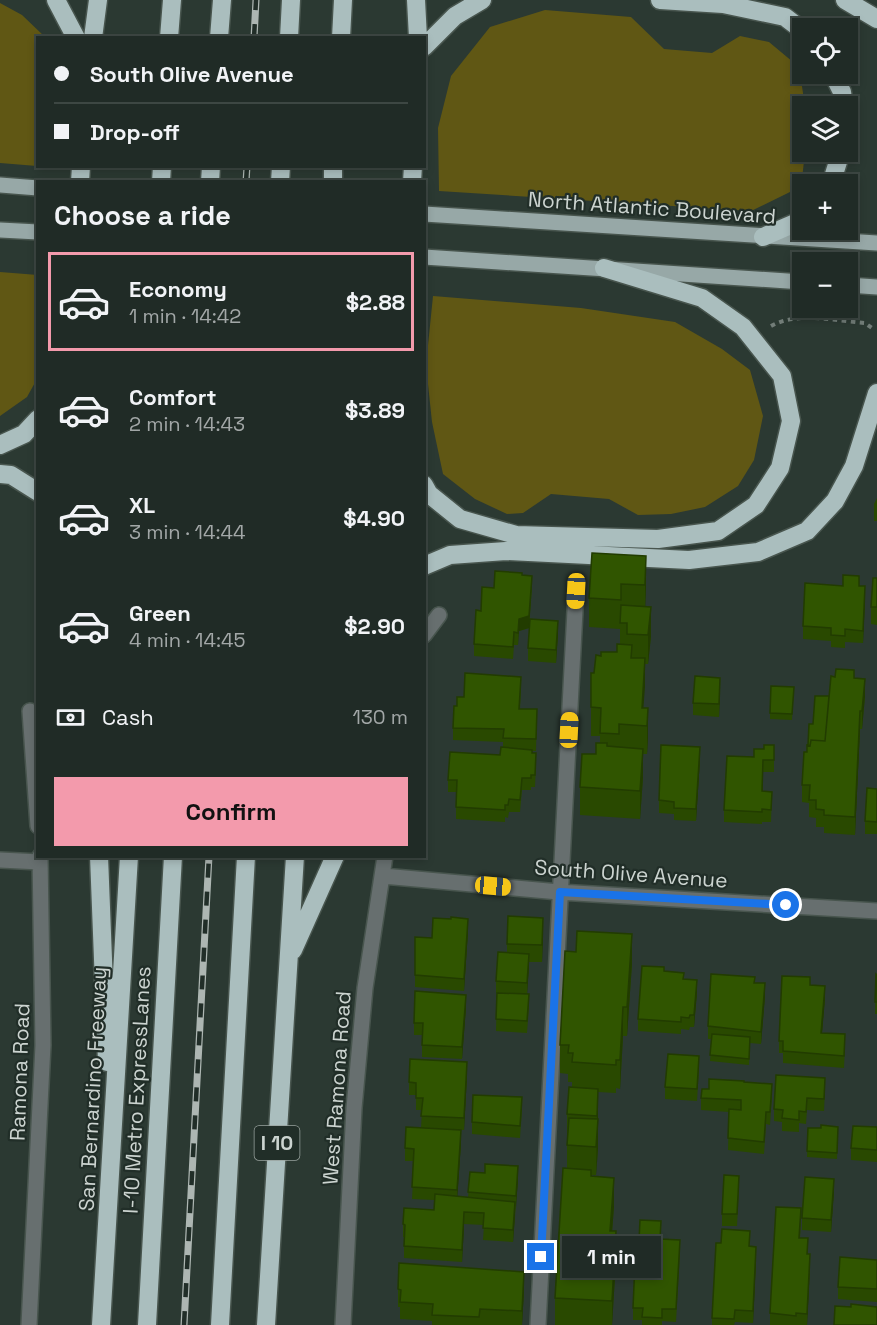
<!DOCTYPE html>
<meta charset="utf-8">
<style>
:root{--surface:#202b26;--page:#2d3732;--text:#f1f3f6;--muted:#a2a7a7;--line:#3d4743;--accent:#f39aac}
body{margin:0;font-family:"Space Grotesk",sans-serif;background:var(--page);color:var(--text);height:100vh;display:flex;flex-direction:column;font-size:22px;white-space:nowrap}
*{box-sizing:border-box;margin:0}
p{font-size:20px;color:var(--muted)}
.icon{flex:none;width:33px;height:33px;fill:none;stroke:currentColor;stroke-width:2;stroke-linecap:round;stroke-linejoin:round}
.map{position:relative;flex:1;overflow:hidden}
.details{position:absolute;left:36px;top:180px;width:390px;height:678px;display:flex;flex-direction:column;background:var(--surface);border-radius:0px;box-shadow:0 3px 9px #0003,0 0 0 2px var(--line)}
.details>*{flex:none}
.banner{position:absolute;left:36px;top:36px;width:390px;height:132px;border-radius:0px;box-shadow:0 3px 9px #0003,0 0 0 2px var(--line);display:grid;align-content:center;height:132px;padding:0 18px;background:var(--surface)}
.controls{position:absolute;left:792px;top:18px;display:grid;gap:12px}
.controls a{display:grid;place-items:center;width:66px;height:66px;border-radius:0px;background:var(--surface);box-shadow:0 3px 9px #0003,0 0 0 2px var(--line);font-size:30px}
.end{position:absolute;width:27px;height:27px;margin:-14px;border:8px solid #1a73e8;background:#fff;box-shadow:0 0 0 3px #fff}
.from{border-radius:50%}
.bubble{position:absolute;height:42px;border-radius:0px;background:var(--surface);box-shadow:0 3px 9px #0003,0 0 0 2px var(--line);font-size:20px;font-weight:700;line-height:42px;text-align:center}
.car{position:absolute;width:18px;height:36px;margin:-18px -9px;border-radius:8px;box-shadow:0 0 4px 2px #0007;background:linear-gradient(#f5c518 24%,#345 0 40%,#f5c518 0 76%,#345 0 86%,#f5c518 0)}
.banner b{display:flex;align-items:center;gap:21px;height:57px;font-size:22px}
.banner b+b{border-top:2px solid var(--line)}
.banner i{width:15px;height:15px;background:var(--text)}
ul{padding:0;list-style:none}
li{display:flex;align-items:center;gap:18px;height:99px;margin:0 12px 9px;padding:0 6px;border:3px solid transparent;border-radius:0px}
li div{flex:1}
li b{display:block;font-size:22px}
li em{font-style:normal;font-weight:700}
li.on{border-color:var(--accent)}
li>.icon{width:54px;height:54px;stroke-width:1.5}
h2{padding:0 18px;font-size:27px;line-height:72px}
.pay{display:flex;align-items:center;gap:15px;height:66px;padding:0 18px;font-size:22px}
.pay p{margin-inline-start:auto}
.button{display:flex;gap:12px;margin-top:auto;padding:12px 18px}
.button a{flex:1;height:69px;border-radius:0px;background:var(--accent);color:#111;font-size:24px;font-weight:700;line-height:69px;text-align:center}
.map>svg:first-child{display:block}
.green{fill:#605714}
.lines{fill:none;stroke-linecap:round;stroke-linejoin:round}
.minor-casing{stroke:#48554e;stroke-width:18}
.major-casing{stroke:#48554e;stroke-width:18}
.highway-casing{stroke:#48554e;stroke-width:21}
.path{stroke:#727d78;stroke-width:4;stroke-dasharray:4.5 4.5;stroke-linecap:butt}
.minor{stroke:#676f6f;stroke-width:15}
.major{stroke:#97a8a7;stroke-width:15}
.highway{stroke:#aabebe;stroke-width:18}
.rail-casing{stroke:#adb6b2;stroke-width:7}
.rail{stroke:#212e28;stroke-width:4.5;stroke-dasharray:14;stroke-linecap:butt}
.wall{fill:#294900}
.shaded-wall{fill:#223c00}
.building{fill:#305500;stroke:#223c00;stroke-width:1.5}
.route{stroke:#1a73e8;stroke-width:8}
.labels{text-anchor:middle;stroke-width:4.5;stroke-linejoin:round;paint-order:stroke}
.shield{fill:#212e28;stroke:#99a29e;stroke-width:1.5}
.shield-label{font-size:20px;font-weight:bold;fill:#ccd4d0}
.street-label{font-size:21px;fill:#ccd4d0;stroke:#212e28}
</style>
<div class="map">
<svg width="877" height="1325" viewBox="0 0 877 1325">
<rect width="100%" height="100%" fill="#2b3932"/>
<path class="green" d="M0 3 22 15 45 37 38 38 37 166 0 163Z
M545 10 631 17 664 49 712 53 740 36 769 42 799 67 805 106H802V152H805L802 179 790 192 751 211 439 191 438 128 451 76 490 27Z
M0 272 38 275 37 379 27 397 0 416Z
M433 296 581 308 675 322 722 349 750 370 763 416 754 460 738 486 705 507 671 514 638 515 609 499 551 494 523 513 507 514 475 499 443 474 432 422 426 365Z"/>
<g class="lines">
<defs>
<path id="minor" d="M424 635 439 615
M30 711 38 826
M0 860 40 862
M383 876 559 892 877 911
M29 1325 43 1045 40 856
M343 1325 354 1108 365 988 385 856
M538 1325 576 591"/>
<path id="major" d="M0 185 38 188
M424 214 877 243
M0 230 38 232
M424 257 802 282
M848 285 877 287"/>
<path id="highway" d="M56 0 76 38
M416 0 418 38
M660 0 723 4 785 17 802 30
M845 0 877 19
M93 38 98 0
M169 38 172 0
M219 38 222 0
M289 38 291 0
M341 38 343 0
M424 47 455 16 482 0
M833 74 842 92 844 106
M80 182 81 166
M161 182 162 166
M210 182 211 166
M280 182 281 166
M333 182V166
M412 182 413 166
M831 184 841 152
M763 237 802 220
M0 445 24 434 38 419
M0 474 11 475 38 492
M424 485 429 494 460 519 516 535 658 539 718 531 756 505 780 468 791 421 782 376 743 327 702 298 604 268
M424 566 450 555 506 551 689 560 758 552 807 531 835 501 854 466 877 393
M99 856 107 1062
M293 950 335 856
M101 1325 129 856
M147 1325 173 856
M220 1325 246 856
M266 1325 295 856"/>
</defs>
<use href="#minor" class="minor-casing"/>
<use href="#major" class="major-casing"/>
<use href="#highway" class="highway-casing"/>
<path class="path" d="M849 215 858 216
M771 326C798 311 836 321 865 323L872 328"/>
<use href="#minor" class="minor"/>
<use href="#major" class="major"/>
<use href="#highway" class="highway"/>
<defs>
<path id="rail" d="M254 38 256 0
M246 182 247 166
M184 1325 209 856"/>
</defs>
<use href="#rail" class="rail-casing"/>
<use href="#rail" class="rail"/>
</g>
<path class="wall" d="M877 498V521H874V504Z
M592 553 646 585 645 607 651 636 648 664H645L643 708H648V737L647 754H643V777L640 819 580 815V787L596 754 600 743V736H591V673H594L601 656 617 652 620 644V629L589 627V598Z
M522 575 532 588 529 628 519 631 518 645H514L513 659 474 656V644L481 611 494 588Z
M877 578V625L871 624V607Z
M843 586H859L865 598 863 643 845 642V648L831 647V641L803 639V626Z
M558 633 556 663 528 661V648Z
M835 677 854 678 865 696 862 729H860L855 835 824 833V827H816V818L809 817V803L802 802V785L813 724 829 696Z
M794 687 792 720 770 719V713Z
M521 689 520 709H537L536 751H532L536 765 535 787H531V790H522L520 812H509L508 818 505 817V822L456 819V792H448V780L500 755 503 747V742L453 740V728L457 706 464 697Z
M720 690 719 717 693 715V703Z
M774 745V772H763V791L772 792 771 822H762V824L724 822V810L754 757 764 749Z
M700 759 696 821 674 820V814L659 813V800Z
M877 789V834H865V821Z
M468 931 464 991 415 987V937L432 938Z
M543 936 542 962H529L527 994 529 1006 527 1033 496 1031 497 993H496V981L507 953V944Z
M632 963 627 1036H623L620 1089 616 1088V1093L598 1092V1148L596 1175H591L614 1206 612 1231 616 1260 612 1325H555V1298L567 1168V1114L572 1087V1082H568V1074L560 1073V1045Z
M664 971 684 979 697 992 694 1027H690L689 1030 681 1029V1034L638 1031V1019Z
M876 974 877 975V1014H875Z
M755 983 765 996 761 1044 750 1043 749 1065 710 1061 712 1039H708V1026Z
M810 985 825 998 822 1033 845 1046 844 1068 783 1063V1053H779V1041Z
M466 1007 462 1059 422 1057V1035H414V1023Z
M699 1068 697 1101 665 1099V1087Z
M467 1074 464 1130 421 1128 422 1110H416V1095H409V1082Z
M744 1082 772 1096 770 1125 766 1124 764 1154 728 1150 729 1112 701 1110V1098L709 1089Z
M825 1090 824 1111 807 1110 806 1124 799 1123V1132L782 1131V1122L774 1121V1109Z
M522 1109 520 1138 472 1134V1122Z
M838 1127 837 1159 807 1157 808 1128H821Z
M877 1127V1162L851 1160V1148Z
M461 1143 457 1197 468 1198 470 1172 518 1178 513 1242 483 1240 484 1225 464 1224 462 1262 404 1258V1237H403V1224L434 1210V1200L412 1199 414 1161H405V1148Z
M739 1188 737 1226H722V1214Z
M834 1191 831 1232 802 1230V1218Z
M801 1221 800 1238 808 1254 810 1266 807 1325H770V1313Z
M660 1239 680 1252 676 1322 662 1321V1325H642V1320H633V1308Z
M750 1246 756 1259 753 1323 735 1322 734 1325H712V1318Z
M877 1260V1302L838 1299V1287Z
M398 1289H524L522 1325H432V1321L400 1319V1307H398Z"/>
<path class="shaded-wall" d="M646 556V585L645 614V585Z
M532 576 529 628 519 631 518 645 519 619Z
M865 586V598L863 643V631Z
M651 607V636L648 664V635Z
M558 621V633L556 663V650Z
M645 658V687L642 725V708Z
M720 678V690L719 717V704Z
M865 679V696L862 729V711Z
M648 708V737L647 754V726Z
M860 711V729L855 835V817Z
M700 747V759L696 821V809Z
M643 749V777L640 819V791Z
M543 918V936L542 962V945Z
M468 919V931L464 991V979Z
M632 934V963L627 1036V1007Z
M529 954V966L527 995V983Z
M697 980V992L694 1027V1015Z
M765 983V996L761 1044V1032Z
M825 986V998L821 1045V1033Z
M466 995V1007L462 1059V1047Z
M623 1007V1036L620 1089V1060Z
M467 1062V1074L464 1130V1118Z
M598 1089V1148L596 1175 597 1116Z
M461 1130V1143L457 1202V1190Z
M518 1166V1178L516 1208V1196Z
M614 1178V1206L610 1259V1231Z
M834 1179V1191L831 1232V1220Z
M515 1202V1214L513 1242V1230Z
M464 1212V1224L462 1262V1250Z
M616 1231V1260L612 1325V1301Z
M756 1247V1259L753 1323V1311Z
M810 1254V1266L807 1325V1314Z
M524 1272V1289L522 1325V1311Z"/>
<path class="building" d="M592 553 646 556 645 585 621 584V600L589 598Z
M495 571 522 573V575L532 576 529 616 519 619 518 633 514 632 513 647 474 644 476 610 481 611 482 587 494 588Z
M843 575 859 576V586H865L863 631 845 629V636L831 635V628L803 626 805 583 843 586Z
M873 578H877V607H871Z
M621 605 651 607 648 635 627 634V623H620Z
M530 619 558 621 556 650 528 648Z
M617 644 632 645 631 658H645L642 708H648L647 726 619 724V734L600 733 601 708 591 707V673H594L596 655 601 656V652H617Z
M836 669 854 670V678L865 679 862 711H860L855 817 824 815V810L816 809V800H809L810 785H802L804 752H807V745L810 746 811 740 825 741 831 676 835 677Z
M465 673 521 677 519 709H537L536 739 503 738 504 729 453 728 454 706H457V697H464Z
M695 676 720 678 719 704 693 703Z
M771 686 794 687 792 714 770 713Z
M815 696H829L825 741 811 740 810 746 808 745 809 724H813Z
M596 743H607V746L643 749 640 791 580 787 582 754H596Z
M661 745 700 747 696 809 674 808V802L659 800Z
M764 745H774V760H763L762 791 772 792 771 810 762 809V812L724 810 727 756 754 757V749H764Z
M501 747 532 750V753H536L535 775H531V778H522L520 800 509 799 508 805H505V810L456 807 457 780H448L450 752 500 755Z
M867 788 877 789V822L865 821Z
M508 916 543 918 542 945 507 944Z
M451 917 468 919 464 979 415 975V937L432 938 433 918 451 919Z
M577 931 632 934 627 1007H623L620 1060H616V1065L572 1062 573 1053H568L569 1045H560L565 951 576 952Z
M498 952 529 954 527 983 496 981Z
M642 966 664 967V971L684 973 683 979 697 980 694 1015H690L689 1018 681 1017V1022L638 1019Z
M711 974 755 977 754 983H765L761 1032 708 1026Z
M876 974 877 975V1002H875Z
M782 976 810 977V985L825 986 821 1033 845 1034 844 1056 783 1051V1041H779Z
M415 991 466 995 462 1047 422 1045 423 1023H414Z
M497 993 529 994 527 1021 496 1019Z
M712 1034 750 1037 749 1059 710 1055Z
M668 1054 699 1056 697 1089 665 1087Z
M410 1059 467 1062 464 1118 421 1116 423 1098H416V1083L409 1082Z
M776 1075 825 1078 824 1099 807 1098 806 1112 799 1111V1120L782 1118 783 1110 774 1109Z
M709 1079 744 1081V1082L772 1084 770 1112H766L764 1142 728 1138 729 1109 741 1110V1100L701 1098 702 1089H709Z
M569 1087 598 1089 597 1116 567 1114Z
M473 1095 522 1097 520 1126 472 1122Z
M569 1118 598 1119 596 1147 567 1145Z
M821 1125 838 1127 837 1153 807 1151 808 1128H821Z
M853 1126 877 1127V1150L851 1148Z
M406 1127 461 1130 457 1190 412 1187 414 1149 405 1148Z
M485 1164 518 1166 516 1196 468 1192 470 1172 485 1173Z
M563 1168 591 1170V1176L614 1178 610 1231H616L612 1301 555 1298Z
M724 1175 739 1176 737 1214H722Z
M805 1177 834 1179 831 1220 802 1218Z
M435 1194 515 1202 513 1230 483 1228 484 1213 464 1212 462 1250 404 1246 405 1225 403 1224 404 1208 434 1210Z
M776 1207 801 1208 799 1238H808L807 1254H810L807 1314 796 1313V1316L770 1313Z
M640 1220 661 1221 660 1239 680 1240 676 1309H662V1318L642 1317 643 1308H633L636 1240 639 1241Z
M722 1229 750 1231 749 1246 756 1247 753 1311 735 1310 734 1319 712 1318 716 1243H721Z
M840 1257 877 1260V1289L838 1287Z
M399 1263 524 1272 522 1311 480 1309 479 1317 432 1315 433 1304 400 1302 401 1290 398 1289Z
M851 1304 877 1307V1325H834L835 1306 851 1307Z"/>
<g class="lines">
<path class="route" d="M541 1257 560 892 786 905"/>
</g>
<g class="labels">
<rect class="shield" x="254.5" y="1126" width="45" height="34" rx="4.5"/>
<g class="shield-label">
<text x="277" y="1150">I 10</text>
</g>
<g class="street-label">
<text transform="translate(652 208) rotate(4)" y="7">North Atlantic Boulevard</text>
<text transform="translate(631 874) rotate(4)" y="7">South Olive Avenue</text>
<text transform="translate(20 1072) rotate(-88)" y="7">Ramona Road</text>
<text transform="translate(337 1088) rotate(-86)" y="7">West Ramona Road</text>
<text transform="translate(93 1089) rotate(-87)" y="7">San Bernardino Freeway</text>
<text transform="translate(137 1090) rotate(-87)" y="7">I-10 Metro ExpressLanes</text>
</g>
</g>
</svg>
<div class="controls">
<a><svg class="icon" aria-label="locate" viewBox="0 0 24 24"><circle cx="12" cy="12" r="6"/><path d="M12 2v4M12 18v4M2 12h4M18 12h4"/></svg></a>
<a><svg class="icon" aria-label="layers" viewBox="0 0 24 24"><path d="M12 4l9 5-9 5-9-5zM3 14l9 5 9-5"/></svg></a>
<a>+</a>
<a>−</a>
</div>
<i class="end from" style="left:786px;top:905px"></i>
<i class="end" style="left:541px;top:1257px"></i>
<div class="bubble" style="left:562px;top:1236px;width:99px">1 min</div>
<i class="car" style="left:576px;top:591px;rotate:183deg"></i>
<i class="car" style="left:569px;top:730px;rotate:3deg"></i>
<i class="car" style="left:493px;top:886px;rotate:95deg"></i>
<div class="banner">
<b><i class="from"></i>South Olive Avenue</b>
<b><i></i>Drop-off</b>
</div>
<section class="details">
<h2>Choose a ride</h2>
<ul>
<li class="on"><svg class="icon" aria-label="car" viewBox="0 0 24 24"><path d="M5 17H2v-5l4-1 3-4h7l3 4 3 1v5h-3M9 17h6M6 11h13"/><circle cx="7" cy="17" r="2"/><circle cx="17" cy="17" r="2"/></svg><div><b>Economy</b><p>1 min · 14:42</p></div><em>$2.88</em></li>
<li><svg class="icon" aria-label="car" viewBox="0 0 24 24"><path d="M5 17H2v-5l4-1 3-4h7l3 4 3 1v5h-3M9 17h6M6 11h13"/><circle cx="7" cy="17" r="2"/><circle cx="17" cy="17" r="2"/></svg><div><b>Comfort</b><p>2 min · 14:43</p></div><em>$3.89</em></li>
<li><svg class="icon" aria-label="car" viewBox="0 0 24 24"><path d="M5 17H2v-5l4-1 3-4h7l3 4 3 1v5h-3M9 17h6M6 11h13"/><circle cx="7" cy="17" r="2"/><circle cx="17" cy="17" r="2"/></svg><div><b>XL</b><p>3 min · 14:44</p></div><em>$4.90</em></li>
<li><svg class="icon" aria-label="car" viewBox="0 0 24 24"><path d="M5 17H2v-5l4-1 3-4h7l3 4 3 1v5h-3M9 17h6M6 11h13"/><circle cx="7" cy="17" r="2"/><circle cx="17" cy="17" r="2"/></svg><div><b>Green</b><p>4 min · 14:45</p></div><em>$2.90</em></li>
</ul>
<div class="pay"><svg class="icon" aria-label="cash" viewBox="0 0 24 24"><path d="M3 7h18v10H3z"/><circle cx="12" cy="12" r="2"/></svg>Cash<p>130 m</p></div>
<div class="button"><a>Confirm</a></div>
</section>
</div>
